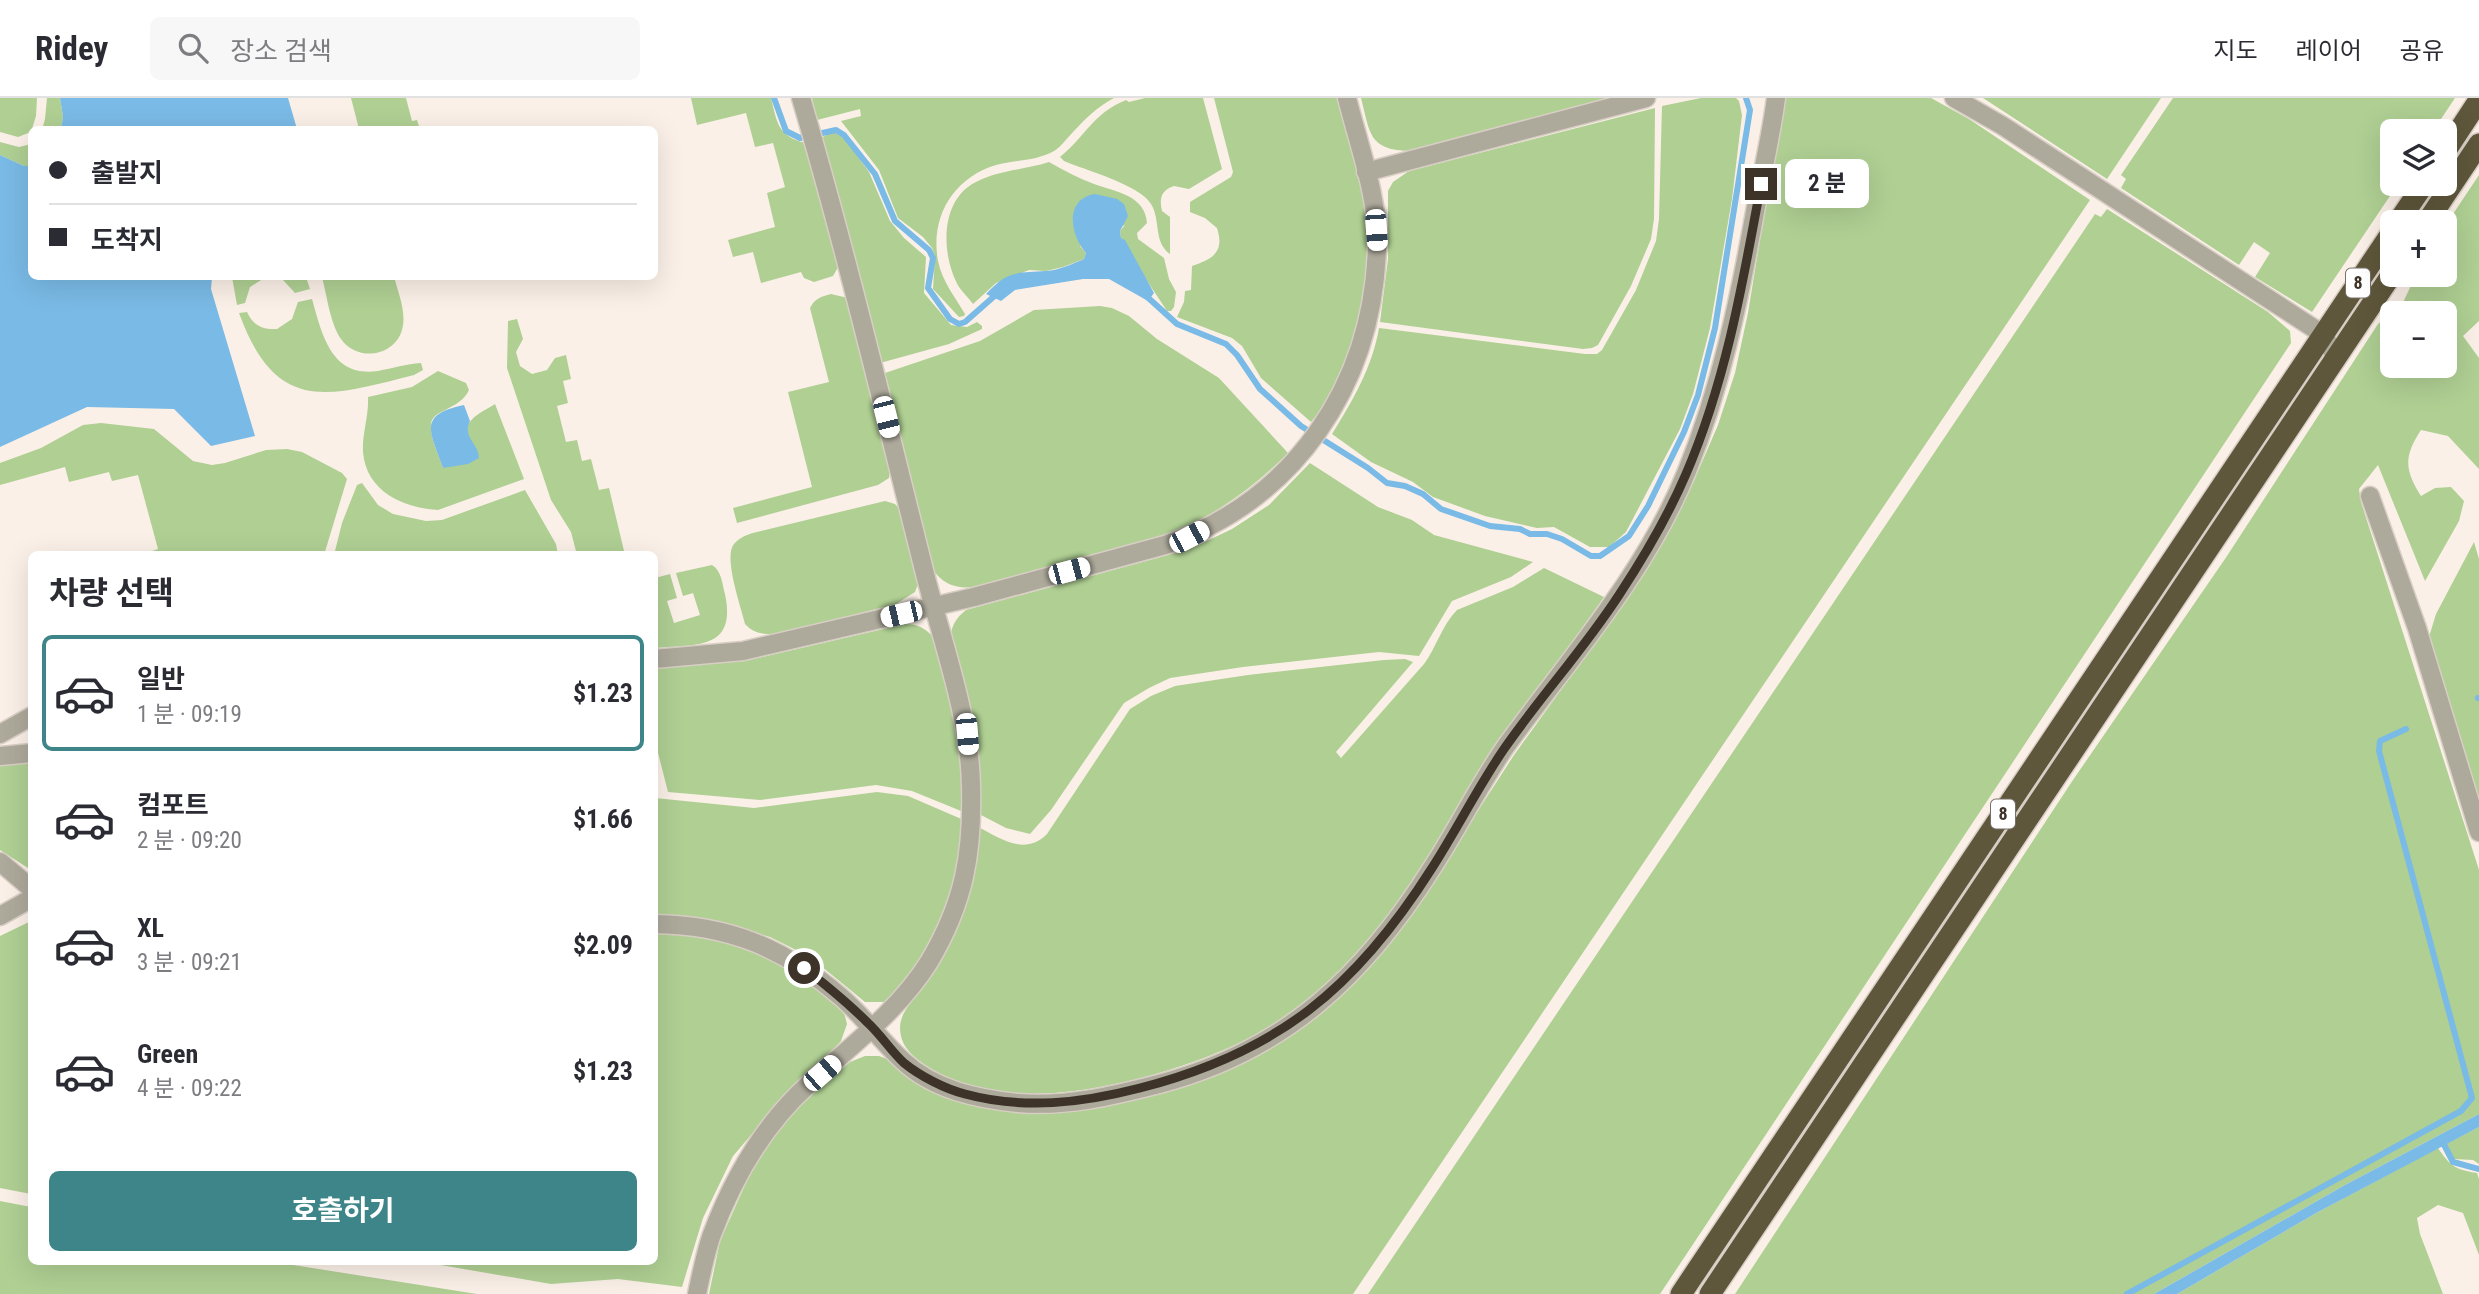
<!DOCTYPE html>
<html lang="ko">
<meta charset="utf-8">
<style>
:root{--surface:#fff;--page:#f7f7f7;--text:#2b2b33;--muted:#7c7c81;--line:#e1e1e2;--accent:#3d8588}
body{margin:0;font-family:"Roboto Condensed","Noto Sans KR",sans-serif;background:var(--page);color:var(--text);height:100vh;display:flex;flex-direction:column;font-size:26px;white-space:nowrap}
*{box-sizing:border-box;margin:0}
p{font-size:23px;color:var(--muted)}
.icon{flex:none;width:38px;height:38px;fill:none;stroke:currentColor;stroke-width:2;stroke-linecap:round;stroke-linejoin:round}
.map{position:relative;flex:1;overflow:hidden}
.drawer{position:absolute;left:28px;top:453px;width:630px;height:714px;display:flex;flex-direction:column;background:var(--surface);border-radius:10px;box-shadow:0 7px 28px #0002}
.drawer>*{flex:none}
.banner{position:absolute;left:28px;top:28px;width:630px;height:154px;border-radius:10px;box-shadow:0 7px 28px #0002;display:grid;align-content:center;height:154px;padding:0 21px;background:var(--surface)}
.buttons{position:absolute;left:2380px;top:21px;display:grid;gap:14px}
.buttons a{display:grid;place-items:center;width:77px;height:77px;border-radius:10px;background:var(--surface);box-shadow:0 7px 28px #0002;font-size:35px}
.end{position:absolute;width:32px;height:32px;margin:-16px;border:9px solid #3d3329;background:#fff;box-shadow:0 0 0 4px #fff}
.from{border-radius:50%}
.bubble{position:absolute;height:49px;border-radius:10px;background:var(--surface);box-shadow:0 7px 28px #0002;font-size:23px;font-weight:700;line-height:49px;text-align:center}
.car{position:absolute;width:21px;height:42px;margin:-21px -10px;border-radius:9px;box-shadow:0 0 5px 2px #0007;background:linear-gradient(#fff 24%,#345 0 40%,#fff 0 76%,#345 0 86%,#fff 0)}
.banner b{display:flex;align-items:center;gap:24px;height:66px;font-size:26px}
.banner b+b{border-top:2px solid var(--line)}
.banner i{width:18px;height:18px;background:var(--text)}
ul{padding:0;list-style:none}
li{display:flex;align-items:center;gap:21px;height:116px;margin:0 14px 10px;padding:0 7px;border:4px solid transparent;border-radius:10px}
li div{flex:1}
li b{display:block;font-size:26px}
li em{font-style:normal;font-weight:700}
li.active{border-color:var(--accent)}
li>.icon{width:63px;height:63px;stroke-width:1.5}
h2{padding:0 21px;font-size:32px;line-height:84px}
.action{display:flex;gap:14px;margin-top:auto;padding:14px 21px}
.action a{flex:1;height:80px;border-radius:10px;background:var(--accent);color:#fff;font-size:28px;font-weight:700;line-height:80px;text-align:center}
header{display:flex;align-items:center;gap:42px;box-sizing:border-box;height:98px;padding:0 35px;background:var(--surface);border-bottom:2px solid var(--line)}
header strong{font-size:33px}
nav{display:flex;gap:38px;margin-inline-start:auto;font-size:24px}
.search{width:490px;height:63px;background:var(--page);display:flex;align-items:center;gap:18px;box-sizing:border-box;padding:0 24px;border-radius:10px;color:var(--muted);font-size:26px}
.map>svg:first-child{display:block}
.green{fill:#afcf93}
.water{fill:#7abae6}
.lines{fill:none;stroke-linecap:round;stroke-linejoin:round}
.stream{stroke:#7abae6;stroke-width:6}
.minor-casing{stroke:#d9cec5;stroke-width:21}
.highway-casing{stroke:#d9cec5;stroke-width:24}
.minor{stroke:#ada99b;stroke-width:18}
.highway{stroke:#5e573b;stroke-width:21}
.route{stroke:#3d3329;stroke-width:9}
.labels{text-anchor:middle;stroke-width:5;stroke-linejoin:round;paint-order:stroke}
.shield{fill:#fff;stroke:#777069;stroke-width:2}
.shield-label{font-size:18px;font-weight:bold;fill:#3d3329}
</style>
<header>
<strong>Ridey</strong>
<div class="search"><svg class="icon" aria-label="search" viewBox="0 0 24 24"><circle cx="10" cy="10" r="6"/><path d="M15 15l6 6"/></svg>장소 검색</div>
<nav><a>지도</a><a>레이어</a><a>공유</a></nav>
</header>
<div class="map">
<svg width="2479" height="1196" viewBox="0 0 2479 1196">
<rect width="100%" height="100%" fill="#fbf0e7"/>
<path class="green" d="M0 0H37L36 18 31 34 18 39 0 34Z
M47 0H60L63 19 61 31 42 32 45 21Z
M351 0H406L412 23 417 22 420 31H359Z
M691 0H771C777 25 778 38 805 45L837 165V171L833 178 814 184 804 180 801 174 761 185 753 154 733 159 728 142 775 129 767 95 785 89 773 45 755 49 746 15 697 27Z
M812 0H1114C1097 9 1086 20 1073 34 1067 40 1061 49 1054 53 1037 63 1014 62 996 67 953 80 930 119 938 163 942 183 955 199 965 216L964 218 959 219 933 191 935 158 932 150 923 139 898 120 879 72 841 23 861 18 860 11 817 22Z
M1145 0H1203L1222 71 1189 91 1174 88C1161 92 1159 101 1162 113L1170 119V156C1153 144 1161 122 1151 106 1140 87 1085 72 1064 63L1060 59C1086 38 1092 16 1126 2L1129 4Z
M1214 0H1338C1350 46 1370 100 1370 148 1370 190 1354 263 1331 299 1326 308 1317 316 1311 324L1261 280 1242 248 1232 240 1177 219 1184 204 1185 193 1191 192 1192 168C1212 161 1225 155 1217 130L1205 120 1190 114V104L1231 79 1233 74Z
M1361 0H1612L1409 53C1368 52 1370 34 1361 0Z
M1701 0H1736L1739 3 1742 17 1732 101 1710 230 1693 296 1680 331 1626 434 1609 449H1590L1554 429 1537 430 1485 418 1433 399 1413 384 1371 364 1332 336C1353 302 1372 270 1379 230L1585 256H1597L1602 252 1636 192 1656 143 1659 121 1662 8Z
M1785 0H1931L1969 21 2090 102 1353 1196H709L720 1143 758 1058 789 1016 850 964 865 958H879L890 962 933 992 960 1004 985 1010 1015 1013 1091 1011 1177 990 1247 963 1288 937 1334 903 1366 870 1439 773 1514 657 1625 503 1693 385 1718 327 1735 275 1748 215 1780 18Z
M1983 0H2161L2107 81Z
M2173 0H2455L2433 33H2392V86H2398L2312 214 2255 179 2270 155 2254 144 2239 167 2121 90 2126 81 2121 77Z
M1655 10 1654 121 1651 141 1631 188 1598 247 1592 250 1583 251 1380 224 1388 161V93L1393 84 1409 73Z
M830 35H836L845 41 869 74 890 123 904 140 926 159 924 195 951 227 967 229 977 224 982 228V231L949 246 880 265 821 40Z
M0 44 19 49 31 46V68H24L0 57Z
M1049 64C1063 72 1078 80 1094 86 1116 94 1145 97 1147 125L1137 135 1138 141 1164 160 1169 181 1176 194 1174 209 1171 213H1167L1138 169 1125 143 1121 140 1120 133 1125 127 1080 148 1086 155 1084 161 1063 169 1046 173 1029 172 996 185 973 206C969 200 963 195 959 189 941 158 939 102 976 84 999 72 1024 72 1049 64Z
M2479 77V223L2463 238 2479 260V371L2448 338 2421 332C2404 358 2404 371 2421 398L2435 390 2451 389 2464 403 2459 423 2425 483 2378 367 2359 391 2361 404 2479 772V1016L2345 1087 2154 1196H1735L2073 682 2227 458 2378 226 2385 219V242L2392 227V268H2445V215H2398L2416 177H2445V128Z
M2107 111 2268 214 2290 233 2291 245 1660 1196H1368L2095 116 2101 119Z
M232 179H306L310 191 295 195 283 182 266 179 250 189 245 205 237 207Z
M322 179H394C398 194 407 215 402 232 394 259 357 264 341 241 330 225 327 198 322 179Z
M831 196 848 200 891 364 889 380 878 387 737 425 733 410 812 389 788 294 829 284 810 210C815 200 821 199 831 196Z
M312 201C322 236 331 280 378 273 393 270 406 266 421 265L423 272 414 277C327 299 276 317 239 215L247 214C253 227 262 232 277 231L292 221 298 204Z
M1100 208 1112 210 1129 218 1157 241 1219 280 1288 355C1255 388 1217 416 1175 434L974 489C955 491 943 486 932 471L882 276 980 243 1034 212Z
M517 221 523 241 516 254 520 268 532 276 547 272 555 260 566 257 571 281 563 283 568 305 557 308 566 344 577 342 582 363 591 361 599 392 609 390 625 457H577L571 434 551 402 507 270 508 223Z
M438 273 466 285 469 292C459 313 431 311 431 327 430 341 439 357 443 370L468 339C463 321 481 315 495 306L524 381 438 412C403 410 366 393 363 354 362 336 369 318 368 299L412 289Z
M101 325 154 331 193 363 212 367 225 365 266 352 287 351 302 354 342 375 347 381 324 457H140L158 451 138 377 112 383 109 374 69 384 65 369 0 387V365L41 350 83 327Z
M1310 365 1378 409 1412 422 1434 437 1533 464 1511 479 1452 503 1419 558 1379 554 1243 569 1170 580 1149 590 1124 605 1051 712 1030 736 1006 730 979 716 950 541C952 527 955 521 966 512L1190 451 1232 431 1269 407Z
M362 385 378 407 393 416 426 423 442 422 525 392 556 446 558 457H334L342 425 357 387Z
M885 403 895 406 903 415 920 481 915 494 896 506 779 536C765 536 755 537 745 526 741 509 723 459 734 446 739 440 746 437 753 435Z
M2474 444 2479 461V702L2429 539 2436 516Z
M712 467C722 473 722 486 725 496 737 553 695 546 655 550V480L670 476 677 500 667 503 674 525 700 517 693 495 683 498 676 475Z
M1544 470 1604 499C1557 565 1512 632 1468 699 1433 755 1399 815 1353 863 1322 897 1279 926 1239 945 1163 981 1019 1020 942 977 927 968 905 957 901 938 896 916 912 907 920 890 928 875 932 857 938 840 951 803 965 766 978 729 1002 741 1025 758 1047 736L1130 611 1151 598 1175 588 1248 577 1384 562 1405 561 1413 564 1336 654 1341 660 1424 566C1436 550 1442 527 1457 512L1513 489Z
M905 526C918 526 925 530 934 540L960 633 966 715 912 693 876 687 760 702 668 694 655 643 654 570 745 563Z
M9 666H31V772L0 752V668Z
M877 694 908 698 966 723 951 810 923 862 895 896 884 904H865L810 859 770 839 719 824 655 817V700L754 710Z
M31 823V1096L0 1090V838Z
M655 836 691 837 731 844 781 862 836 903 845 918 847 926 841 943 823 963 771 1014 733 1058 703 1120 682 1189 618 1181 551 1186 423 1164H654Z
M2479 1029V1066L2473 1062 2454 1061 2446 1046Z
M2438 1050C2450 1068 2456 1072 2477 1075L2479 1081V1157L2463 1115 2438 1107 2417 1120 2420 1136 2443 1196H2177L2318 1114Z
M0 1103 31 1109 32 1164H286L287 1166 477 1196H0Z"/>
<path class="water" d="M60 0H288L297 31H61L63 19Z
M0 57 24 68H31L32 178 212 179 211 191 255 338 211 348 174 311 87 309 0 349Z
M1095 96 1117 101 1124 106 1128 118 1120 133 1121 140 1125 142 1154 195 1148 203 1109 181H1083L1015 192 1001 203 986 196C1008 172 1017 175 1046 173 1060 172 1072 166 1084 161L1086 155C1070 137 1064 101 1095 96Z
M464 307 470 323C462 340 478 344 479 360L468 366 443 370C430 333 417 317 464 307Z
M2479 1016V1029L2318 1114 2177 1196H2154L2345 1087Z"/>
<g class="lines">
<path class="stream" d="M774 0 786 33 800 40 836 32 844 37 875 76 895 123 929 152 933 160 928 190 950 221 959 226 965 224 999 194
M1144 196 1177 226 1226 246 1237 257 1260 291 1301 328 1368 370 1387 385 1405 388 1423 396 1441 411 1490 428 1520 431 1530 436H1547L1562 441 1591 458H1600L1629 438 1648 408 1684 334 1698 297 1715 230 1750 12 1746 0
M2478 600H2479
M2441 1041 2453 1064 2479 1071
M2127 1196 2461 1013 2472 1000 2379 653 2380 643 2406 631"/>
<defs>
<path id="minor" d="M1954 0 2003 28 2324 237 2336 260
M1366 74 1646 0
M2370 398 2417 530 2479 734
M654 561 743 553 974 499 1165 447C1295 402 1372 288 1377 151 1379 101 1359 48 1347 0
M0 636 32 618
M0 658 32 655
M0 764 32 791
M0 818 32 800
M654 826C730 827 784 850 841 899 864 919 881 943 903 963 934 992 978 1001 1018 1005 1067 1009 1112 998 1159 986 1285 953 1364 878 1432 770 1458 730 1479 687 1506 648 1570 560 1646 475 1687 373 1721 289 1739 203 1755 114 1762 76 1771 38 1776 0
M697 1196C701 1177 705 1157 711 1139 732 1082 764 1026 810 985 851 948 899 912 929 864 964 805 973 756 971 688 970 616 939 535 922 464 883 309 846 153 801 0"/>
<path id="highway" d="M2445 54 2479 2
M2398 124 2424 86
M2427 124 2479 46
M1681 1196 2392 134
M1710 1196 2392 176"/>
</defs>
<use href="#minor" class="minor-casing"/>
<use href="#highway" class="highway-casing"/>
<use href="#minor" class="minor"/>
<use href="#highway" class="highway"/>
</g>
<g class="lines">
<path class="route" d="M804 870C826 887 848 905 868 925 881 937 891 953 904 965 920 978 945 991 965 996 1024 1012 1082 1005 1140 990 1279 954 1356 890 1432 770 1457 731 1478 689 1504 651 1540 599 1584 551 1619 497 1644 459 1668 418 1686 376 1726 283 1743 184 1761 86"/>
</g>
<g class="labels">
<g class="shield">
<rect x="2346" y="170.5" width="24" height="29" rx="5"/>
<rect x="1991" y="701.5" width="24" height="29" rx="5"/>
</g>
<g class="shield-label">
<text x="2358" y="191">8</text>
<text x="2003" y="722">8</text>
</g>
</g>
</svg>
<div class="buttons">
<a><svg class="icon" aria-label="layers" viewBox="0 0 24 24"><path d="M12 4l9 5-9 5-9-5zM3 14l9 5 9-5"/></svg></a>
<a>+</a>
<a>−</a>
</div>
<i class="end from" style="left:804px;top:870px"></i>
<i class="end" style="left:1761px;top:86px"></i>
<div class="bubble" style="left:1785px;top:61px;width:84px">2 분</div>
<i class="car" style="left:1376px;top:132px;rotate:176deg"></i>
<i class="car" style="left:886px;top:319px;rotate:166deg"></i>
<i class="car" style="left:1189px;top:439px;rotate:62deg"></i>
<i class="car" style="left:1069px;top:473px;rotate:75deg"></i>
<i class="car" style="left:901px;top:516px;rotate:257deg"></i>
<i class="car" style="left:967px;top:636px;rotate:175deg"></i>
<i class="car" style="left:822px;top:975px;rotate:49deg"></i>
<div class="banner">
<b><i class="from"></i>출발지</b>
<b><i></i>도착지</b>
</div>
<section class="drawer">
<h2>차량 선택</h2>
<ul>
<li class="active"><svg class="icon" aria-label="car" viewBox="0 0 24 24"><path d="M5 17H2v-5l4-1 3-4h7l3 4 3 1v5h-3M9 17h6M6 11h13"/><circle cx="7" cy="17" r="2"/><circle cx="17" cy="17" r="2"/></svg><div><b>일반</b><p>1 분 · 09:19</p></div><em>$1.23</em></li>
<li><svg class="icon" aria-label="car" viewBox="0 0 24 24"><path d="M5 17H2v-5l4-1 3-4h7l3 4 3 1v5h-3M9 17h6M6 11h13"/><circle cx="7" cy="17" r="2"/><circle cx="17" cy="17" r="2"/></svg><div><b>컴포트</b><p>2 분 · 09:20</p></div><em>$1.66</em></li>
<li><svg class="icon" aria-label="car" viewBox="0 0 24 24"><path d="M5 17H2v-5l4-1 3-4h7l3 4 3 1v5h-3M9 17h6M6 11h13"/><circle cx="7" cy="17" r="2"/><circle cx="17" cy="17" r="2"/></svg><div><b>XL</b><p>3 분 · 09:21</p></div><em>$2.09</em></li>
<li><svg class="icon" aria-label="car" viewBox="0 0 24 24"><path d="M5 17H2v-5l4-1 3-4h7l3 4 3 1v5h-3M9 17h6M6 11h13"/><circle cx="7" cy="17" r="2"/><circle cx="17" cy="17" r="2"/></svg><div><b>Green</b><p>4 분 · 09:22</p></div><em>$1.23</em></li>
</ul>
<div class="action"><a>호출하기</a></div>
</section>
</div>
